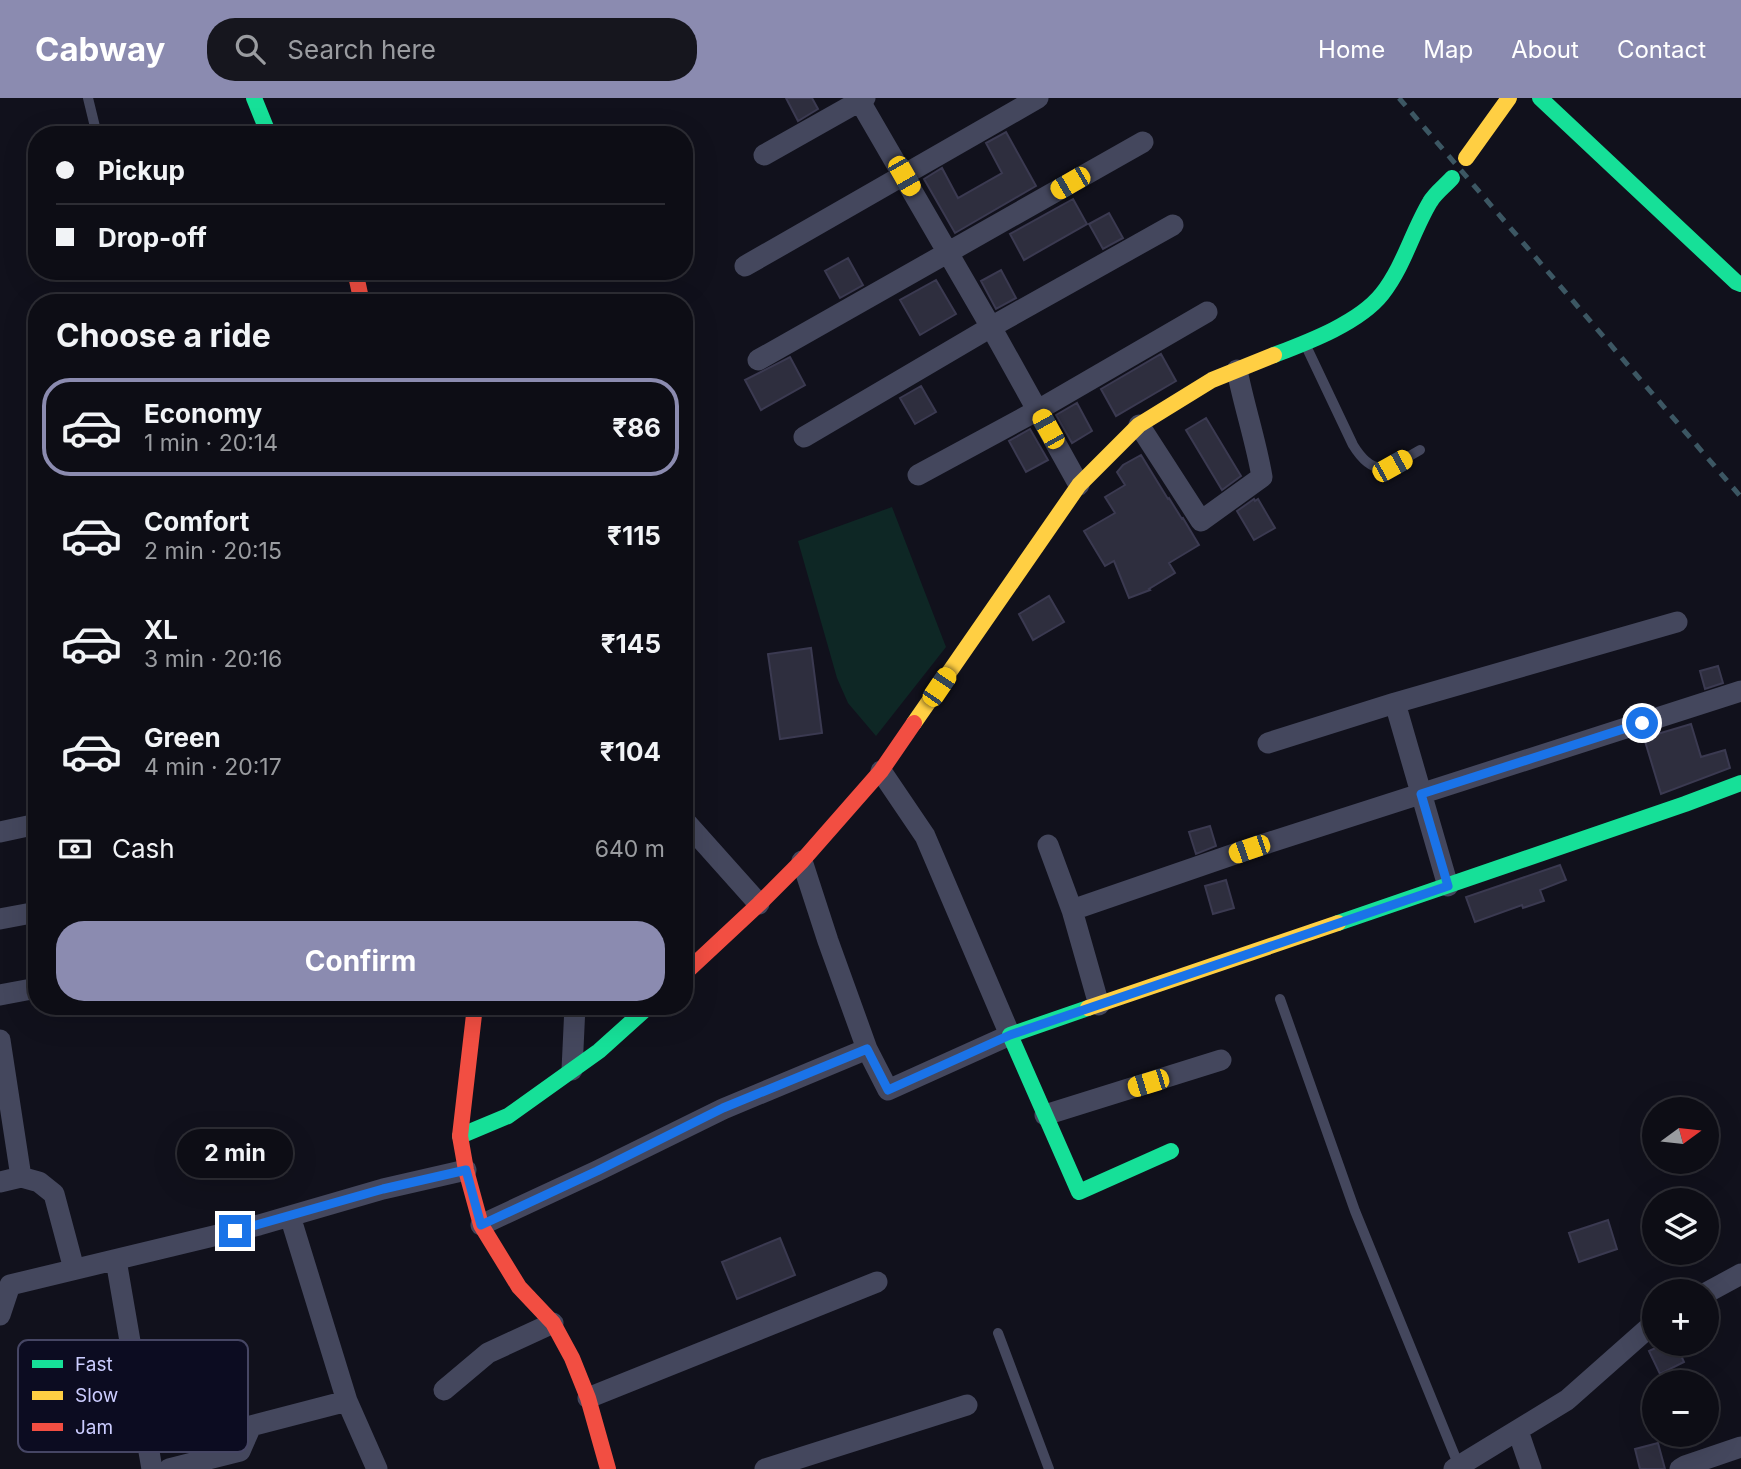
<!DOCTYPE html>
<meta charset="utf-8">
<style>
:root{--surface:#0d0d15;--page:#16161e;--text:#f1f3f6;--muted:#9a9ca0;--line:#2d2d34;--accent:#8b8bb0}
body{margin:0;font-family:Inter,sans-serif;background:var(--page);color:var(--text);height:100vh;display:flex;flex-direction:column;font-size:26px;white-space:nowrap}
*{box-sizing:border-box;margin:0}
p{font-size:23px;color:var(--muted)}
.icon{flex:none;width:38px;height:38px;fill:none;stroke:currentColor;stroke-width:2;stroke-linecap:round;stroke-linejoin:round}
.map{position:relative;flex:1;overflow:hidden}
.drawer{position:absolute;left:28px;top:196px;width:665px;height:721px;display:flex;flex-direction:column;background:var(--surface);border-radius:28px;box-shadow:0 7px 28px #0002,0 0 0 2px var(--line)}
.drawer>*{flex:none}
.hud{position:absolute;left:28px;top:28px;width:665px;height:154px;border-radius:28px;box-shadow:0 7px 28px #0002,0 0 0 2px var(--line);display:grid;align-content:center;height:154px;padding:0 28px;background:var(--surface)}
.needle{width:46px;rotate:75deg}
.tools{position:absolute;left:1642px;top:999px;display:grid;gap:14px}
.tools a{display:grid;place-items:center;width:77px;height:77px;border-radius:50%;background:var(--surface);box-shadow:0 7px 28px #0002,0 0 0 2px var(--line);font-size:35px}
.end{position:absolute;width:32px;height:32px;margin:-16px;border:9px solid #1a73e8;background:#fff;box-shadow:0 0 0 4px #fff}
.from{border-radius:50%}
.bubble{position:absolute;height:49px;border-radius:24px;background:var(--surface);box-shadow:0 7px 28px #0002,0 0 0 2px var(--line);font-size:23px;font-weight:700;line-height:49px;text-align:center}
.car{position:absolute;width:21px;height:42px;margin:-21px -10px;border-radius:9px;box-shadow:0 0 5px 2px #0007;background:linear-gradient(#f5c518 24%,#345 0 40%,#f5c518 0 76%,#345 0 86%,#f5c518 0)}
.hud b{display:flex;align-items:center;gap:24px;height:66px;font-size:26px}
.hud b+b{border-top:2px solid var(--line)}
.hud i{width:18px;height:18px;background:var(--text)}
ul{padding:0;list-style:none}
li{display:flex;align-items:center;gap:21px;height:98px;margin:0 14px 10px;padding:0 14px;border:4px solid transparent;border-radius:28px}
li div{flex:1}
li b{display:block;font-size:26px}
li em{font-style:normal;font-weight:700}
li.selected{border-color:var(--accent)}
li>.icon{width:63px;height:63px;stroke-width:1.5}
h2{padding:0 28px;font-size:32px;line-height:84px}
.pay{display:flex;align-items:center;gap:18px;height:77px;padding:0 28px;font-size:26px}
.pay p{margin-inline-start:auto}
.primary-button{display:flex;gap:14px;margin-top:auto;padding:14px 28px}
.primary-button a{flex:1;height:80px;border-radius:28px;background:var(--accent);color:#fff;font-size:28px;font-weight:700;line-height:80px;text-align:center}
header{display:flex;align-items:center;gap:42px;box-sizing:border-box;height:98px;padding:0 35px;background:var(--accent);color:#fff}
header strong{font-size:33px}
nav{display:flex;gap:38px;margin-inline-start:auto;font-size:24px}
.search{width:490px;height:63px;background:var(--page);display:flex;align-items:center;gap:18px;box-sizing:border-box;padding:0 24px;border-radius:28px;color:var(--muted);font-size:26px}
.map>svg:first-child{display:block}
.green{fill:#0e2725}
.building{fill:#2e2e3e;stroke:#3b3a51;stroke-width:2}
.lines{fill:none;stroke-linecap:round;stroke-linejoin:round}
.lane{stroke:#44475d;stroke-width:10}
.street{stroke:#44475d;stroke-width:21}
.fast{stroke:#16e098;stroke-width:16}
.slow{stroke:#ffcf43;stroke-width:16}
.jam{stroke:#f24e42;stroke-width:16}
.rail{stroke:#3c5763;stroke-width:5;stroke-dasharray:10 9;stroke-linecap:butt}
.route{stroke:#1a73e8;stroke-width:9}
.key{fill:#0c0c21;stroke:#464664;stroke-width:2}
.key-label{font-size:19px;fill:#cccdff}
</style>
<header>
<strong>Cabway</strong>
<div class="search"><svg class="icon" aria-label="search" viewBox="0 0 24 24"><circle cx="10" cy="10" r="6"/><path d="M15 15l6 6"/></svg>Search here</div>
<nav><a>Home</a><a>Map</a><a>About</a><a>Contact</a></nav>
</header>
<div class="map">
<svg width="1741" height="1371" viewBox="0 0 1741 1371">
<rect width="100%" height="100%" fill="#11111c"/>
<path class="green" d="M892 409 946 549 876 638 848 605 837 580 798 443Z"/>
<path class="building" d="M786 0H812L818 11 798 23Z
M1006 34 1036 88 955 135 924 81 942 70 958 100 1002 75 986 45Z
M1073 101 1087 126 1024 162 1010 136Z
M1109 115 1123 140 1103 151 1089 126Z
M848 160 863 187 840 200 825 173Z
M1001 172 1016 200 996 211 981 183Z
M936 182 956 216 920 237 900 202Z
M1161 256 1176 283 1116 318 1101 291Z
M790 259 805 287 761 312 745 282Z
M921 288 936 314 915 326 900 300Z
M1077 305 1092 333 1072 345 1056 317Z
M1206 320 1241 378 1222 392 1186 332Z
M1030 331 1048 362 1026 374 1009 343Z
M1141 357 1168 401 1169 400 1182 421 1183 420 1199 447 1169 465 1175 475 1149 491 1150 492 1129 500 1114 463 1105 468 1084 433 1115 415 1105 399 1125 387 1117 374 1123 367Z
M1254 401 1255 403 1258 401 1275 430 1254 442 1237 413Z
M1049 498 1064 524 1033 542 1019 516Z
M811 550 822 635 780 641 768 556Z
M1718 568 1723 585 1705 591 1700 573Z
M1691 626 1701 659 1725 652 1730 670 1661 696 1644 640Z
M1210 728 1216 748 1196 756 1189 734Z
M1560 767 1566 782 1540 792 1544 803 1523 810 1522 807 1475 824 1466 799Z
M1226 782 1234 810 1213 816 1205 788Z
M1608 1122 1617 1151 1579 1164 1569 1135Z
M780 1140 795 1177 737 1201 722 1164Z
M1664 1246H1676L1684 1264 1660 1276 1649 1253Z
M1658 1345 1665 1371H1640L1635 1351Z"/>
<g class="lines">
<path class="lane" d="M88 0 97 37
M236 37 266 32
M1306 248 1353 347C1375 383 1390 369 1420 352
M1280 901 1355 1113 1459 1368
M998 1235 1049 1371"/>
<path class="street" d="M858 0 991 229 1079 387
M764 57 865 0
M745 168 1038 0
M758 262 1143 44
M1139 327 1201 423 1262 379C1256 343 1244 308 1237 272
M804 339 991 229 1173 127
M918 377 1038 312 1207 214
M1268 645 1395 605
M684 722 759 806
M0 734 37 726
M1048 747 1072 812 1099 907
M802 763 828 843 867 951
M1448 788 1395 605 1677 524
M1072 812 1249 751 1741 593
M0 821 37 814
M0 897 37 890
M0 942 21 1079
M572 972 575 908
M1045 1017 1221 962
M0 1084 21 1079 39 1084 54 1096 74 1171
M481 1127 597 1073 723 1011 867 951 888 992 1010 937 925 738 881 673
M116 1162 152 1371
M1706 1195 1741 1176
M0 1217 10 1187 259 1127 383 1091 466 1072
M444 1292 488 1255 553 1225
M588 1300 877 1184
M347 1303 377 1371
M1518 1333 1531 1371
M169 1371 240 1353 251 1328 347 1303 290 1118
M765 1371 967 1307
M1454 1371 1567 1302 1654 1225
M1680 1371 1685 1368 1741 1349"/>
<path class="fast" d="M254 0 269 37
M1540 0 1736 184 1741 186
M1274 257C1308 244 1359 225 1382 196 1404 168 1412 134 1430 104 1435 95 1445 88 1452 80
M1338 825 1685 706 1741 685
M1088 910 1010 937 1079 1094 1171 1053
M460 1038 508 1018 599 953 649 908"/>
<path class="slow" d="M1466 60 1509 0
M914 625 1079 387 1139 327 1212 282 1274 257
M1088 910 1338 825"/>
<path class="jam" d="M353 173 357 182 362 205
M684 876 759 806 802 763 881 673 914 625
M475 908 460 1038 466 1072 481 1127 519 1189 553 1225 572 1260 588 1300 608 1371"/>
<path class="rail" d="M1399 0 1741 399"/>
</g>
<g class="lines">
<path class="route" d="M235 1133 383 1091 466 1072 481 1127 597 1073 723 1010 867 951 888 992 1010 937 1448 788 1421 696 1642 625"/>
</g>
<rect x="18" y="1242" width="230" height="112" rx="10" class="key"/>
<rect x="32" y="1262" width="31" height="8" fill="#16e098"/>
<rect x="32" y="1293" width="31" height="9" fill="#ffcf43"/>
<rect x="32" y="1325" width="31" height="8" fill="#f24e42"/>
<g class="key-label">
<text x="75" y="1273">Fast</text>
<text x="75" y="1304">Slow</text>
<text x="75" y="1336">Jam</text>
</g>
</svg>
<div class="tools">
<a><svg class="needle" viewBox="-14 -14 28 28"><path d="M0-13l5 13h-10z" fill="#e53935"/><path d="M0 13l5-13h-10z" fill="#9a9ca0"/></svg></a>
<a><svg class="icon" aria-label="layers" viewBox="0 0 24 24"><path d="M12 4l9 5-9 5-9-5zM3 14l9 5 9-5"/></svg></a>
<a>+</a>
<a>−</a>
</div>
<i class="end from" style="left:1642px;top:625px"></i>
<i class="end" style="left:235px;top:1133px"></i>
<div class="bubble" style="left:177px;top:1031px;width:116px">2 min</div>
<i class="car" style="left:904px;top:78px;rotate:150deg"></i>
<i class="car" style="left:1070px;top:85px;rotate:240deg"></i>
<i class="car" style="left:1048px;top:331px;rotate:331deg"></i>
<i class="car" style="left:1392px;top:368px;rotate:61deg"></i>
<i class="car" style="left:939px;top:589px;rotate:34deg"></i>
<i class="car" style="left:1249px;top:751px;rotate:251deg"></i>
<i class="car" style="left:1148px;top:985px;rotate:253deg"></i>
<div class="hud">
<b><i class="from"></i>Pickup</b>
<b><i></i>Drop-off</b>
</div>
<section class="drawer">
<h2>Choose a ride</h2>
<ul>
<li class="selected"><svg class="icon" aria-label="car" viewBox="0 0 24 24"><path d="M5 17H2v-5l4-1 3-4h7l3 4 3 1v5h-3M9 17h6M6 11h13"/><circle cx="7" cy="17" r="2"/><circle cx="17" cy="17" r="2"/></svg><div><b>Economy</b><p>1 min · 20:14</p></div><em>₹86</em></li>
<li><svg class="icon" aria-label="car" viewBox="0 0 24 24"><path d="M5 17H2v-5l4-1 3-4h7l3 4 3 1v5h-3M9 17h6M6 11h13"/><circle cx="7" cy="17" r="2"/><circle cx="17" cy="17" r="2"/></svg><div><b>Comfort</b><p>2 min · 20:15</p></div><em>₹115</em></li>
<li><svg class="icon" aria-label="car" viewBox="0 0 24 24"><path d="M5 17H2v-5l4-1 3-4h7l3 4 3 1v5h-3M9 17h6M6 11h13"/><circle cx="7" cy="17" r="2"/><circle cx="17" cy="17" r="2"/></svg><div><b>XL</b><p>3 min · 20:16</p></div><em>₹145</em></li>
<li><svg class="icon" aria-label="car" viewBox="0 0 24 24"><path d="M5 17H2v-5l4-1 3-4h7l3 4 3 1v5h-3M9 17h6M6 11h13"/><circle cx="7" cy="17" r="2"/><circle cx="17" cy="17" r="2"/></svg><div><b>Green</b><p>4 min · 20:17</p></div><em>₹104</em></li>
</ul>
<div class="pay"><svg class="icon" aria-label="cash" viewBox="0 0 24 24"><path d="M3 7h18v10H3z"/><circle cx="12" cy="12" r="2"/></svg>Cash<p>640 m</p></div>
<div class="primary-button"><a>Confirm</a></div>
</section>
</div>
